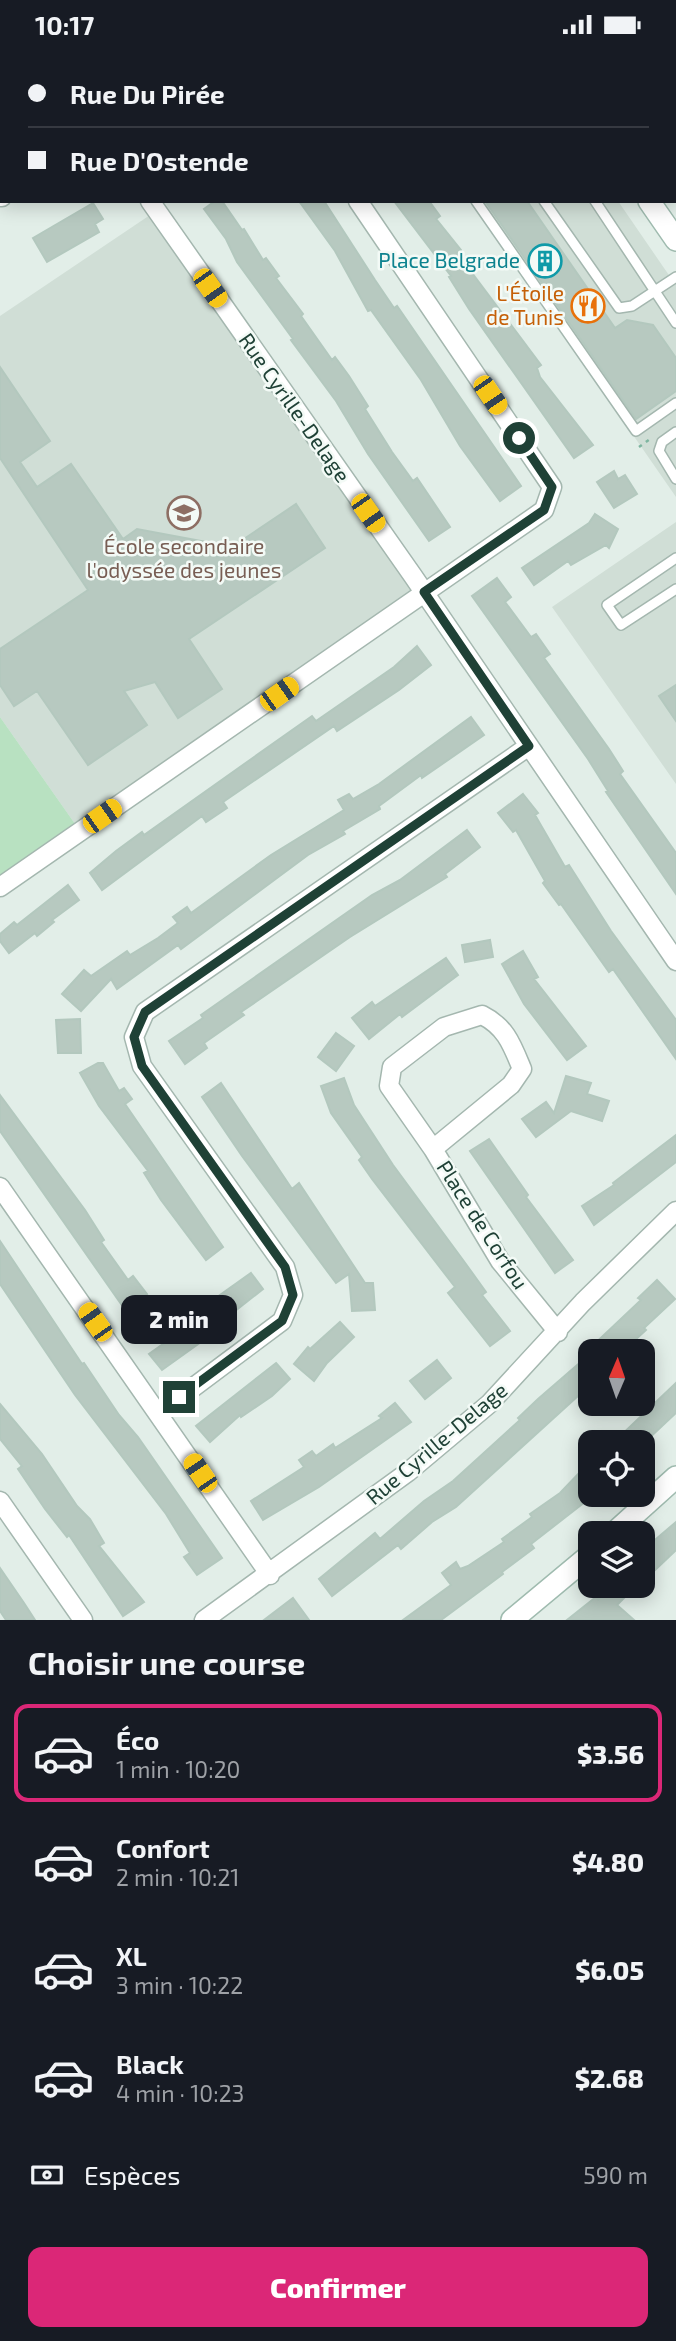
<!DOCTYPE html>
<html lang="fr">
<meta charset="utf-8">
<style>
:root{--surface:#171b24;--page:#20242c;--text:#f1f3f6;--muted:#9ea1a6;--line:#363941;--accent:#db2777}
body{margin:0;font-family:"Exo 2",sans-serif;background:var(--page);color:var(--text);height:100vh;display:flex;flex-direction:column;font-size:26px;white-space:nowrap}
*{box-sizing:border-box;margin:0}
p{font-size:23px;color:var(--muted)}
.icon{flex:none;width:38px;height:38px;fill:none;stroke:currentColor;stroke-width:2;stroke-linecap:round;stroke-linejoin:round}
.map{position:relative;height:1571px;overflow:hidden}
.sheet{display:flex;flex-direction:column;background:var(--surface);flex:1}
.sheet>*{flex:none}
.hud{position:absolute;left:0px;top:0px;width:677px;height:154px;box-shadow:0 4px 18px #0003;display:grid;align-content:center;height:154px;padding:0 28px;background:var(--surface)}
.needle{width:46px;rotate:2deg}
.fabs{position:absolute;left:578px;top:1290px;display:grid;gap:14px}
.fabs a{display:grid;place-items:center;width:77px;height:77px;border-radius:14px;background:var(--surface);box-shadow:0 4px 18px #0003;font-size:35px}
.end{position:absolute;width:32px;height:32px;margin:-16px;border:9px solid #1f4136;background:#fff;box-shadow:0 0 0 4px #fff}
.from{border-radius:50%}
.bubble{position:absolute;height:49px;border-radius:14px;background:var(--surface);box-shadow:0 4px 18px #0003;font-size:23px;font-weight:800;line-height:49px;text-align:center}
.car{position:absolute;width:21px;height:42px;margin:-21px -10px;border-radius:9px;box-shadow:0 0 5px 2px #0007;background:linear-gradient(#f5c518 24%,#345 0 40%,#f5c518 0 76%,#345 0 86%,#f5c518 0)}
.hud b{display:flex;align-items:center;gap:24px;height:66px;font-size:26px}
.hud b+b{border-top:2px solid var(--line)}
.hud i{width:18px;height:18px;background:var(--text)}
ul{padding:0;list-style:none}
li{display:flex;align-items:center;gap:21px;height:98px;margin:0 14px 10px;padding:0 14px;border:4px solid transparent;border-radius:14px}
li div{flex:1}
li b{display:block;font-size:26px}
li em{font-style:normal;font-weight:800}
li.active{border-color:var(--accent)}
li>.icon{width:63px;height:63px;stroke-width:1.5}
h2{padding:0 28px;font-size:32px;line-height:84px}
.pay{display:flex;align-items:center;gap:18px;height:77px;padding:0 28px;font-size:26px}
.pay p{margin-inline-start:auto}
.primary-button{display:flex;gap:14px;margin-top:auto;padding:14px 28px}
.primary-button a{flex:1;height:80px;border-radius:14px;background:var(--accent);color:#fff;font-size:28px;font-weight:800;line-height:80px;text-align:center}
.status{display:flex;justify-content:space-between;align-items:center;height:49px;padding:0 35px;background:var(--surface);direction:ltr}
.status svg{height:19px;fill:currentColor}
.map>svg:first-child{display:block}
.built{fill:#d0ded6}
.green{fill:#b8e1c1}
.building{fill:#b7c9c0;stroke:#b3c8be;stroke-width:2}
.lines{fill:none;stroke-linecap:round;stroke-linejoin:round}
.lane-casing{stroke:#a4b7af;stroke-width:12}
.street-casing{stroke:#a4b7af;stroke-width:21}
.secondary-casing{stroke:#9fbbaf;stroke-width:24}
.path{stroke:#7eb5a0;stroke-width:2.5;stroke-dasharray:3.5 5;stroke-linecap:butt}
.lane{stroke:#fff;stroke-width:9}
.street{stroke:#fff;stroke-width:18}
.secondary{stroke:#fff;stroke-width:21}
.route{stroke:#1f4136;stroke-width:9}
.labels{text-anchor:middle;stroke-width:5;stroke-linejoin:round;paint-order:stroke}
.culture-label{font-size:21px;fill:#0d838f;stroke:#f3faf6;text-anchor:end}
.food-label{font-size:21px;fill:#c56008;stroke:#f3faf6;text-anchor:end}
.street-label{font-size:21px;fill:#1f4136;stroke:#f3faf6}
.education-label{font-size:21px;fill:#785e54;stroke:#f3faf6}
</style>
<div class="status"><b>10:17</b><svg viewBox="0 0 49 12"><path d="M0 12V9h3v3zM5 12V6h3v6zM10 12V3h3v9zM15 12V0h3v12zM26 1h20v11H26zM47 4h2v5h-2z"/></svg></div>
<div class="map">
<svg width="676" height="1571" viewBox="0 0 676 1571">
<rect width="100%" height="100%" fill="#e2eee8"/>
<path class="built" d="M471 152H618L664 219 676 236V448Z
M156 162 424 543 80 782 0 668V267Z
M676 473V735L552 558Z"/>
<path class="green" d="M0 668 80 782 0 833Z"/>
<path class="building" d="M215 152H222L242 181 244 180 263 211 266 209 279 227 276 229 303 265 301 267 332 311 335 308 349 327 368 357 365 360 392 403 413 432 417 429 450 478 429 492 368 405 336 352 291 291 293 290 237 213 226 190 204 160Z
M299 152H324L375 231 394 259 397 257 521 437 500 452 460 397 421 331 371 261 368 262 335 202Z
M394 152H429L440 167 436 170 461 201 457 204 541 316 537 319 540 328 593 396 574 409 469 260 449 228 451 227Z
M485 152H527L615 279 627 271 653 276 676 309V342L636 370Z
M93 154 103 170 95 175 99 183 47 213 33 189Z
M0 318 50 392 20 413 37 438 71 415 123 490 137 480 206 493 217 508 296 455 325 499 189 590 222 640 178 669 155 633 124 642 147 676 88 716 37 642 14 657 0 636V600L88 541 0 409Z
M614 422 618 430 625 426 637 445 614 459 597 433Z
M595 465 618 480 609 499 606 496 571 516 568 512 534 536 522 519 589 474Z
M497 529 511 548 505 553 531 588 536 585 550 605 544 609 609 700 623 722 620 725 676 804V845L606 743 608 742 588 710 472 547Z
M417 597 431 616 399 641 337 682 334 677 223 753 227 759 206 773 202 767 102 841 90 824 116 802 142 783 144 786 312 667 316 672 394 618Z
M676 636V672L659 647Z
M471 668 484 686 422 729 421 726 379 757 380 760 343 782 345 785 308 806 181 900 178 896 117 940 111 930 81 962 62 945 84 921 91 927 127 902 130 906 158 889 178 874 173 868 187 858 191 864 271 806 344 761 338 751 349 745 353 750 379 735Z
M523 745 538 764 535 766 565 818 569 816 611 882 676 971V1010L613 920 609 923 561 855 559 856 543 834 545 832 516 781 513 783 498 764Z
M467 781 480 798 445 825 447 828 350 888 241 963 244 966 204 994 207 999 185 1015 169 992 203 969 201 966 372 846 400 831Z
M68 836 79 851 52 871 54 873 37 887 35 884 9 904 0 892V885L14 873 17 876Z
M490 891 493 908 465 913 462 896Z
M523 902 538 928 534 930 586 997 567 1011 524 955 502 915Z
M446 909 458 926 402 968 400 965 369 990 352 969 372 953 375 957Z
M80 970 81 1004H58L56 971Z
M336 984 354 997 336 1022 318 1008Z
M98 1014H103L119 1042 124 1039 132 1050 125 1055 223 1198 206 1211 161 1151 144 1124 148 1122 99 1057 80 1024Z
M566 1027 591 1034 587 1045 609 1052 602 1072 571 1062 536 1088 522 1070 546 1053 554 1064Z
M344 1029 354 1056 393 1116 463 1211 486 1243 482 1246 510 1282 490 1297 448 1244 455 1238 372 1130 359 1111 362 1108 331 1064 321 1037Z
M221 1034 292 1140 299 1134 365 1234H373L375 1261 352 1262 349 1225 336 1234 242 1107 202 1048Z
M0 1046 85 1161 104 1191 101 1193 128 1231 133 1227 147 1245 126 1262 0 1082Z
M676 1086V1113L594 1176 582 1157 614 1136 613 1134Z
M489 1090 528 1146 526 1148 573 1211 555 1224 470 1102Z
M0 1192 82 1315 84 1314 119 1366 138 1388 222 1509 197 1526 184 1508 190 1504 166 1465 75 1346 0 1235Z
M251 1224 263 1240 206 1285 208 1288 162 1321 149 1305 177 1285 175 1282 210 1261 206 1256Z
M657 1231 675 1250 644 1279 646 1281 623 1302H587L641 1251 638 1249Z
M340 1273 354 1288 327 1314 314 1332 294 1315 308 1298 310 1300Z
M590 1305V1336L456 1458 432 1473 401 1500 398 1496 332 1547 319 1530 375 1484 380 1490 424 1452 453 1432 520 1371 518 1369 538 1350Z
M437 1311 451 1329 425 1350 410 1332Z
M276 1314 290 1330 272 1347 241 1368 240 1366 210 1393 196 1377Z
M676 1334V1364L645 1393H614Z
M395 1354 411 1373 319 1438 263 1471 251 1452 304 1418 299 1411 312 1402 316 1407 333 1395 335 1399 382 1369 379 1367Z
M0 1355 42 1405 77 1457 90 1470 104 1494 99 1497 144 1553 123 1567 69 1486 67 1488 45 1460 18 1420 22 1417 0 1390Z
M582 1421 590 1430V1449L531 1495 534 1499 502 1523 503 1525 441 1571H403L451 1536 442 1524 456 1513 460 1520 468 1517 504 1493 502 1490 532 1468 530 1465 560 1444Z
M676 1473V1501L655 1521 642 1507V1502Z
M0 1519 24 1554 35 1571H6L0 1562Z
M612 1536H637L617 1556 634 1571H567L596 1548 598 1551Z
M293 1549 309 1571H264Z"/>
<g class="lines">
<defs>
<path id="lane" d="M256 0 257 2
M381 0 382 2
M601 0 602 2
M497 2 500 1
M476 152 636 382 676 354
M544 152 619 259 632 257 676 228
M595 152 676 274
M676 383 662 393 659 402 676 430
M676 509 607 556 621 576 676 540"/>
<path id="street" d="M45 0 46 2
M274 2 277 0
M0 148H2
M150 152 413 527 676 912
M0 838 544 461 552 438 358 152
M433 1100 511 1036 522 1020C512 996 506 978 482 966L444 978 392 1018 389 1037 433 1100 500 1212 558 1283
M0 1138 270 1526
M159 1364 282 1272 293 1246 285 1218 142 1017 134 988 145 963 529 697
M0 1452 83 1571
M204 1571 408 1423 489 1355 583 1253 676 1162"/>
<path id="secondary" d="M545 0 546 2
M649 152 676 191
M614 1484 676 1428
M512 1571 590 1506"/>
</defs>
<use href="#lane" class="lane-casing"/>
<use href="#street" class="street-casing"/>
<use href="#secondary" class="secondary-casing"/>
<path class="path" d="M639 398 650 390"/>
<use href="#lane" class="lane"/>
<use href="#street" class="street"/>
<use href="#secondary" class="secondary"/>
</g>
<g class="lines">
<path class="route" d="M179 1348 282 1272 293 1246 285 1218 142 1017 134 988 145 963 529 697 424 543 544 461 552 438 519 389"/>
</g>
<defs>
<symbol id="building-ring" viewBox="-11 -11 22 22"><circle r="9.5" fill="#f3faf6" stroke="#0f9aa8" stroke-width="1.5"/><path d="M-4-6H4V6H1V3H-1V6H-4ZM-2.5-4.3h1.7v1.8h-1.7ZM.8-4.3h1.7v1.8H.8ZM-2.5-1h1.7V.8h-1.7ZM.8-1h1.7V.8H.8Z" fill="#0f9aa8"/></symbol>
<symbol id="restaurant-ring" viewBox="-11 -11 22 22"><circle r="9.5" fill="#f3faf6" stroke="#e8710a" stroke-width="1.5"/><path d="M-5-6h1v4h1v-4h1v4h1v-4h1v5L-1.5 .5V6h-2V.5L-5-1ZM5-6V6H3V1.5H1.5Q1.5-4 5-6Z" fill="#e8710a"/></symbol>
<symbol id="school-ring" viewBox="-11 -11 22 22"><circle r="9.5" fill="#f3faf6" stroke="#8d6e63" stroke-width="1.5"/><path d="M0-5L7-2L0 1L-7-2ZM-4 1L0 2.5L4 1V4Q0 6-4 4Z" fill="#8d6e63"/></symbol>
</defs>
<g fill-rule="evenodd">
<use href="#building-ring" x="526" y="193" width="38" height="38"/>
<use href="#restaurant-ring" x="569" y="238" width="38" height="38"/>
<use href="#school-ring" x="165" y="445" width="38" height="38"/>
</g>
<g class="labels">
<g class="culture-label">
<text x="520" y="219">Place Belgrade</text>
</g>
<g class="food-label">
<text x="564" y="252">L'Étoile<tspan x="564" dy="24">de Tunis</tspan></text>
</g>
<g class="street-label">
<text transform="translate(294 359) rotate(55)" y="7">Rue Cyrille-Delage</text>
<text transform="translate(482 1176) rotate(57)" y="7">Place de Corfou</text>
<text transform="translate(437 1395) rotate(-40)" y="7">Rue Cyrille-Delage</text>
</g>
<g class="education-label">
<text x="184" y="505">École secondaire<tspan x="184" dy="24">l'odyssée des jeunes</tspan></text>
</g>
</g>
</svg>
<div class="fabs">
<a><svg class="needle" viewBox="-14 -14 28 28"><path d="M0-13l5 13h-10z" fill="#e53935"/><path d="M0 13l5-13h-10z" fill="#9ea1a6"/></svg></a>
<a><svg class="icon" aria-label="locate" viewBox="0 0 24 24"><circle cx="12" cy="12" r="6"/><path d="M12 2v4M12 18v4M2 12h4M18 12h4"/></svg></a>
<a><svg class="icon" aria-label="layers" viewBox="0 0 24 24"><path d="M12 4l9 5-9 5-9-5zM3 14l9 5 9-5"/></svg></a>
</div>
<i class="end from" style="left:519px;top:389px"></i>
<i class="end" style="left:179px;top:1348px"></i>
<div class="bubble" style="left:121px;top:1246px;width:116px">2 min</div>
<i class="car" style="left:210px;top:239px;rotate:145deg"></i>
<i class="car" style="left:490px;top:346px;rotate:146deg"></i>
<i class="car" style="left:368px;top:464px;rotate:145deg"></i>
<i class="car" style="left:279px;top:645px;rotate:55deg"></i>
<i class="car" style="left:102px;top:767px;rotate:55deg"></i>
<i class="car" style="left:95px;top:1273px;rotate:325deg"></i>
<i class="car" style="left:200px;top:1424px;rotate:326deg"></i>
<div class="hud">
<b><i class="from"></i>Rue Du Pirée</b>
<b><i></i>Rue D'Ostende</b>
</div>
</div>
<section class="sheet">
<h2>Choisir une course</h2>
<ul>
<li class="active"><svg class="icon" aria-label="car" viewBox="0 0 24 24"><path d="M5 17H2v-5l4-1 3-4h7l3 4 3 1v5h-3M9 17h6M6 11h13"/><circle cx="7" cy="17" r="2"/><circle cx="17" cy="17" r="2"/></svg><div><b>Éco</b><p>1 min · 10:20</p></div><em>$3.56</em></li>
<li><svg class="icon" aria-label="car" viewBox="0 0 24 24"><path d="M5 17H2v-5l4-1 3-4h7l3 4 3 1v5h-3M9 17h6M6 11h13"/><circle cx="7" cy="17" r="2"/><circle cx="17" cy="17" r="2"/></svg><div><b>Confort</b><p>2 min · 10:21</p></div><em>$4.80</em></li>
<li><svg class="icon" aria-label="car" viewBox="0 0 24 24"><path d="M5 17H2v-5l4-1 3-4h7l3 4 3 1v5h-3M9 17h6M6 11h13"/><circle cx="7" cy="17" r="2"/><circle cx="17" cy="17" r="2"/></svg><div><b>XL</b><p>3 min · 10:22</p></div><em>$6.05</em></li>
<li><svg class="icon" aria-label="car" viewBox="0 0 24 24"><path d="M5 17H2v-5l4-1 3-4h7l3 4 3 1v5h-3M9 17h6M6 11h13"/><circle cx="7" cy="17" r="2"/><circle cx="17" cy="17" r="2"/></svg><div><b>Black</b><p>4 min · 10:23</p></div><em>$2.68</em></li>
</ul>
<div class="pay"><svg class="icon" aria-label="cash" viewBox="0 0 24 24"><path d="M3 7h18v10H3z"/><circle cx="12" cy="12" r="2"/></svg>Espèces<p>590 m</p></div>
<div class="primary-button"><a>Confirmer</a></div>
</section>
